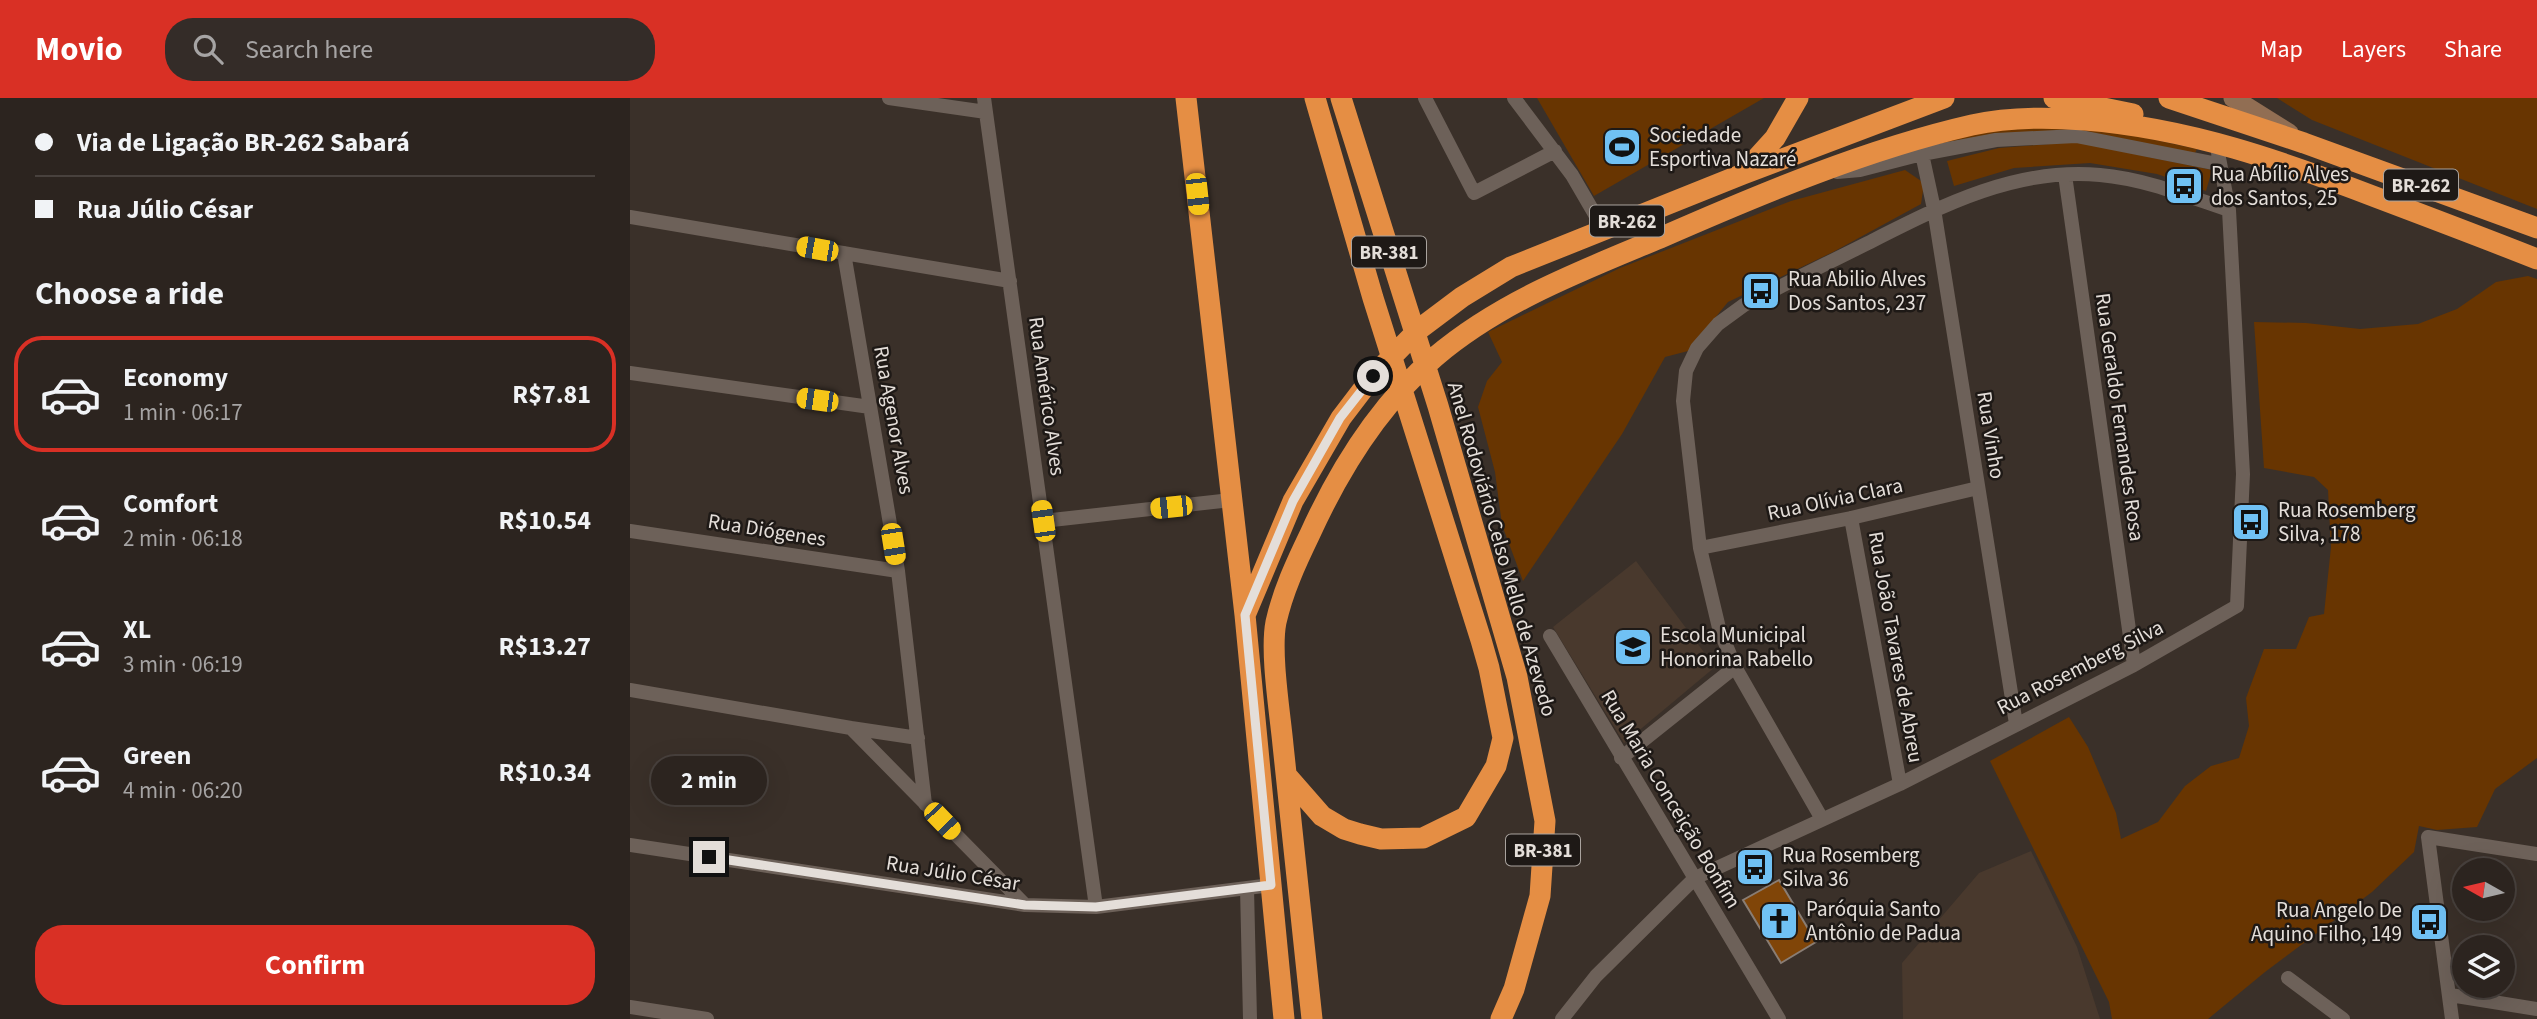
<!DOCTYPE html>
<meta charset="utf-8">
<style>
:root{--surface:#2c241f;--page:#342c28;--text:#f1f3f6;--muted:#a6a4a4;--line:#48413d;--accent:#d93025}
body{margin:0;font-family:"Source Sans 3",sans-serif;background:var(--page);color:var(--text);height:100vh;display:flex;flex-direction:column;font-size:26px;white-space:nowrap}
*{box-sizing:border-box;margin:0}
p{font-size:23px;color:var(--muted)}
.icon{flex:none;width:38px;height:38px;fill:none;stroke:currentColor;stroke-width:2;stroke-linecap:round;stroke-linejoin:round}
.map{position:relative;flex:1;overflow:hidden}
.side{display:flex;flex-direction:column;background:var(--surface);width:630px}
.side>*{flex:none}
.top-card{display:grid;align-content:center;height:154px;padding:0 35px;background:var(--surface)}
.needle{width:46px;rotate:278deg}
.buttons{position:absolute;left:1822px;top:760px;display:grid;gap:14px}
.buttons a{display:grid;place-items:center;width:63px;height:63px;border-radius:50%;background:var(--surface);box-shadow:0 7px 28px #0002,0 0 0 2px var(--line);font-size:35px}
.end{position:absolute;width:32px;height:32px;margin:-16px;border:9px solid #e4ded9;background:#111;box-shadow:0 0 0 4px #111}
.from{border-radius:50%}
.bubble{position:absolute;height:49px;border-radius:24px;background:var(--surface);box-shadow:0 7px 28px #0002,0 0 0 2px var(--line);font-size:23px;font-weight:700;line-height:49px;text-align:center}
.car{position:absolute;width:21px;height:42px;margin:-21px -10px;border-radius:9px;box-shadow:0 0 5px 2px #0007;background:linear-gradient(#f5c518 24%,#345 0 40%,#f5c518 0 76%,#345 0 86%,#f5c518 0)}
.top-card b{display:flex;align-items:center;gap:24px;height:66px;font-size:26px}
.top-card b+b{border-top:2px solid var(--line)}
.top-card i{width:18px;height:18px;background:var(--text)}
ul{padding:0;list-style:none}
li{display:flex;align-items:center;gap:21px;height:116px;margin:0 14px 10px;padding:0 21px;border:4px solid transparent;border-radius:28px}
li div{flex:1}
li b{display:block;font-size:26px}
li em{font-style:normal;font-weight:700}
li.current{border-color:var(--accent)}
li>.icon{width:63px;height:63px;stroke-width:1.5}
h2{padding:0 35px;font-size:32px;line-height:84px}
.primary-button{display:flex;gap:14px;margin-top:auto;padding:14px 35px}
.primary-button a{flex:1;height:80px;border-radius:28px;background:var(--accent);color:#fff;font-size:28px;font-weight:700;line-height:80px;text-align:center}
header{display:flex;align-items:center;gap:42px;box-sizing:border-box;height:98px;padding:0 35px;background:var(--accent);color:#fff}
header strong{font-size:33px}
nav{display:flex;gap:38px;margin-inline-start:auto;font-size:24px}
.search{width:490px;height:63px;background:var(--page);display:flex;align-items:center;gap:18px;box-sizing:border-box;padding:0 24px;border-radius:28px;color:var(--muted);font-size:26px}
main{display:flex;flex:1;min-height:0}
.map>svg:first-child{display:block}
.built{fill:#49392d}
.green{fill:#683501}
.building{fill:#804508;stroke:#897d74;stroke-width:2}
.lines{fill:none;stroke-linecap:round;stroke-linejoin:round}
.street{stroke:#6d6159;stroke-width:14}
.secondary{stroke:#916e53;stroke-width:19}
.highway{stroke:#e58e44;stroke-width:21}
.route{stroke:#e4ded9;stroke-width:9}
.labels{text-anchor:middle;stroke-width:5;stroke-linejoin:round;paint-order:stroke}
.shield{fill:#1e1916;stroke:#a9a39e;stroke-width:2}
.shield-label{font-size:19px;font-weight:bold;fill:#e4ded9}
.poi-label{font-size:21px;fill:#e4ded9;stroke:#1e1916;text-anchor:start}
.street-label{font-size:21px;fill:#e4ded9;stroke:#1e1916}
</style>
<header>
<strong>Movio</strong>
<div class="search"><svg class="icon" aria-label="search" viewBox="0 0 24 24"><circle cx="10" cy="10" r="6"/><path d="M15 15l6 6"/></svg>Search here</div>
<nav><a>Map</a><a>Layers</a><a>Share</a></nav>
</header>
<main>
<section class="side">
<div class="top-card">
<b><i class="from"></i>Via de Ligação BR-262 Sabará</b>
<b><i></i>Rua Júlio César</b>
</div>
<h2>Choose a ride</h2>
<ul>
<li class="current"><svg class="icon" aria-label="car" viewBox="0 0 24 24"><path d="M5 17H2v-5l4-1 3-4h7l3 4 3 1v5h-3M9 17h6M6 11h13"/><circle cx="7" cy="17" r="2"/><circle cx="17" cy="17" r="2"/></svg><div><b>Economy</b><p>1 min · 06:17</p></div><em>R$7.81</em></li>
<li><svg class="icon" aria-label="car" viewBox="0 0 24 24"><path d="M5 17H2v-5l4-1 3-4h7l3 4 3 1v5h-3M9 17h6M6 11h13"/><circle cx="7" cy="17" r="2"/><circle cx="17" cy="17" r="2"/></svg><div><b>Comfort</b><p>2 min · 06:18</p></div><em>R$10.54</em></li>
<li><svg class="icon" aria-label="car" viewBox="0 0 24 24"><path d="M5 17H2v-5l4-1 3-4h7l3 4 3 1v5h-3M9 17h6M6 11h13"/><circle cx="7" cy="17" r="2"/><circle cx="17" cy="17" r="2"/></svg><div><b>XL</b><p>3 min · 06:19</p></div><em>R$13.27</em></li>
<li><svg class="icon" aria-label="car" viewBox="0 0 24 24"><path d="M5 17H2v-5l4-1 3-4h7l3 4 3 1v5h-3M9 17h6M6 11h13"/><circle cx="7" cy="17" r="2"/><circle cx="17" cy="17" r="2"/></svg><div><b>Green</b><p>4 min · 06:20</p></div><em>R$10.34</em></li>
</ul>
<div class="primary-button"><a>Confirm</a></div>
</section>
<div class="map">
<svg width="1907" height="921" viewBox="0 0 1907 921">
<rect width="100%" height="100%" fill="#3a3029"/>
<path class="built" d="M1006 463 1085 569 994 645 923 529Z
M1401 753 1447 849 1470 921H1273L1272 865 1349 775Z"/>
<path class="green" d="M907 0H1134L964 98Z
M1647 0H1907V111L1682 22Z
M1363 29H1466L1567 51 1565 55 1464 35 1313 47 1316 41Z
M1446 44 1582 72 1576 93 1527 76 1460 65 1384 70 1324 88 1317 63 1369 50Z
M1275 72 1294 85 1291 106 1203 154 1098 204 1058 253 1035 259 992 336 893 483 872 427 865 374 848 309 857 283 872 264 858 234 990 170 1161 103Z
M1898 178 1907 181V660L1865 691 1847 729 1807 732 1789 728 1784 754 1742 794 1635 874 1578 921H1482L1479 904 1360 663 1439 619 1458 649 1486 715 1491 741 1528 724 1555 688 1581 668 1609 660 1619 628 1616 600 1634 551H1666L1679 519 1694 516 1701 449 1698 392 1684 379 1634 370 1624 224 1676 225 1730 231 1788 226 1827 211 1866 184Z"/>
<path class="building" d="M1149 782 1186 844 1151 865 1113 802Z"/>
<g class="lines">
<path class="street" d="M259 0 356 14
M354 0 466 809
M795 0 844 95 925 53
M884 0 942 77 974 132
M1292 56 1304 111 1386 626
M1207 74 1230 72 1292 56 1366 42 1446 38 1588 66
M1435 77 1504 567
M0 119 380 183
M214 155 268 473 295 706
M0 275 240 309
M1221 420 1270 686
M413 423 601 402
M0 433 268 473
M1070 450 1221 420 1348 390
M920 538 1149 921
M0 592 221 630 395 807
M221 630 288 640
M991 660 1105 569
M1192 721 1105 569 1089 530 1070 450 1053 303 1056 273 1067 250 1088 226 1114 207C1155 186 1196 166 1238 145 1311 108 1386 69 1470 77 1515 81 1557 98 1599 112
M0 747 395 807 466 809 641 787
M617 790 620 921
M1658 880 1713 921
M1820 897 1907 911
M0 909 77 921
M932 921 966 878 1065 780 1270 686 1504 567 1607 508 1613 376 1599 112 1586 44
M1822 921 1798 739 1907 756"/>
<path class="secondary" d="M1603 0 1659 35"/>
<path class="highway" d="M556 0 615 517 654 921
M711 0 808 308 887 579 915 723 910 798 884 891 871 921
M1424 0 1503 16
M1539 0 1674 45 1907 130
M1116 72 1145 40 1168 0
M616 515 663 403 711 320 743 278 788 232 832 199 881 169 1113 76 1314 0
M657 678 692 718 714 731 730 736 751 741 793 740 836 719 866 668 873 640 859 570 851 542 743 200 685 0
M682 921C673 830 663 739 653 647 650 615 640 554 646 524 653 493 666 465 680 436 710 370 749 307 805 259 871 203 951 173 1030 140 1128 97 1237 51 1342 27 1378 19 1418 19 1455 22 1558 30 1652 63 1748 100 1801 120 1854 140 1907 161"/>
</g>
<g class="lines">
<path class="route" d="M79 759 395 807 466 809 641 787 615 517 663 403 710 320 743 278"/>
</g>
<defs>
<symbol id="stadium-square" viewBox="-11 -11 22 22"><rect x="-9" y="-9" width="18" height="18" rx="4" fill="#70c1f4" stroke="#1e1916"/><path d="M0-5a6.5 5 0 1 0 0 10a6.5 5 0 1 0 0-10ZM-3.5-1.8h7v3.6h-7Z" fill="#111"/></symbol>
<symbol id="bus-square" viewBox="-11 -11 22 22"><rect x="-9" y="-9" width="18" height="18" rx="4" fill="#70c1f4" stroke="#1e1916"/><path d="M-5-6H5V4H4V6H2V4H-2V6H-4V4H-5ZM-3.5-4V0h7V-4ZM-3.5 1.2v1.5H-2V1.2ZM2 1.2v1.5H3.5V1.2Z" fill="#111"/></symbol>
<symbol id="school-square" viewBox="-11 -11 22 22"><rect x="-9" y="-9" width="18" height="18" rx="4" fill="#70c1f4" stroke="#1e1916"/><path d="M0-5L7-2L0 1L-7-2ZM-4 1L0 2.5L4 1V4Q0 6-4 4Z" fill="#111"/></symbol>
<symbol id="church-square" viewBox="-11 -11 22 22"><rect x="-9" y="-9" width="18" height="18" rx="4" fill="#70c1f4" stroke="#1e1916"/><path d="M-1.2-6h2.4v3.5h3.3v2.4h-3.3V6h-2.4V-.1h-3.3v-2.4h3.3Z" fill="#111"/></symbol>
</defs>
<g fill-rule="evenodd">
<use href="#stadium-square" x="970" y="27" width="44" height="44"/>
<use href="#bus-square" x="1532" y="66" width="44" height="44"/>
<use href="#bus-square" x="1109" y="171" width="44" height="44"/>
<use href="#bus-square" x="1599" y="402" width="44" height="44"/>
<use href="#school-square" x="981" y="527" width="44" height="44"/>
<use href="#bus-square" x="1103" y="747" width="44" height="44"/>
<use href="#church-square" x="1127" y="801" width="44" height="44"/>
<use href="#bus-square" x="1777" y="802" width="44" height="44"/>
</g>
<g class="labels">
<g class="shield">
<rect x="1754" y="71.5" width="74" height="31" rx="5"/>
<rect x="960" y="107.5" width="74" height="31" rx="5"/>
<rect x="722" y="138.5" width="74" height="31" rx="5"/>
<rect x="876" y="736.5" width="74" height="31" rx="5"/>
</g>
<g class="shield-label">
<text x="1791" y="94">BR-262</text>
<text x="997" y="130">BR-262</text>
<text x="759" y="161">BR-381</text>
<text x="913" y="759">BR-381</text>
</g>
<g class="poi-label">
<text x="1019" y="44">Sociedade<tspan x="1019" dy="24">Esportiva Nazaré</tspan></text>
<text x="1581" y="83">Rua Abílio Alves<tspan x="1581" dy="24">dos Santos, 25</tspan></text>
<text x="1158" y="188">Rua Abilio Alves<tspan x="1158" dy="24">Dos Santos, 237</tspan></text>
<text x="1648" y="419">Rua Rosemberg<tspan x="1648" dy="24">Silva, 178</tspan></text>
<text x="1030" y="544">Escola Municipal<tspan x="1030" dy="24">Honorina Rabello</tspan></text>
<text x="1152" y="764">Rua Rosemberg<tspan x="1152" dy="24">Silva 36</tspan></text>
<text x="1176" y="818">Paróquia Santo<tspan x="1176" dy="24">Antônio de Padua</tspan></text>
<text x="1772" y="819" text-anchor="end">Rua Angelo De<tspan x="1772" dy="24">Aquino Filho, 149</tspan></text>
</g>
<g class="street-label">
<text transform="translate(417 298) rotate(82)" y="7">Rua Américo Alves</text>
<text transform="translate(1490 319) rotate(82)" y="7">Rua Geraldo Fernandes Rosa</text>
<text transform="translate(264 322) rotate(80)" y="7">Rua Agenor Alves</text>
<text transform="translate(1361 337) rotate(81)" y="7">Rua Vinho</text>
<text transform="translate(1205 401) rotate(-12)" y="7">Rua Olívia Clara</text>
<text transform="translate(137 432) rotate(9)" y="7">Rua Diógenes</text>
<text transform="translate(872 451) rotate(74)" y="7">Anel Rodoviário Celso Mello de Azevedo</text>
<text transform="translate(1266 549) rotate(80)" y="7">Rua João Tavares de Abreu</text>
<text transform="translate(1450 569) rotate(-27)" y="7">Rua Rosemberg Silva</text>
<text transform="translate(1041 701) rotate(59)" y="7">Rua Maria Conceição Bonfim</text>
<text transform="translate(323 775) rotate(9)" y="7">Rua Júlio César</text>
</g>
</g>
</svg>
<div class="buttons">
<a><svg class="needle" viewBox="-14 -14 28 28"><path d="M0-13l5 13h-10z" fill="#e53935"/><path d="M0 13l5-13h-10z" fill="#a6a4a4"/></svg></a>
<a><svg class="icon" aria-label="layers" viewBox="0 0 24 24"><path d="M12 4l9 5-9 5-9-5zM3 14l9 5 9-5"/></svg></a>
</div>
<i class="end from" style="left:743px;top:278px"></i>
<i class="end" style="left:79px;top:759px"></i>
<div class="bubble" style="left:21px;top:658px;width:116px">2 min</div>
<i class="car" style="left:567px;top:96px;rotate:174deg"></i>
<i class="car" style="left:187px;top:151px;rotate:280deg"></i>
<i class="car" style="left:187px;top:302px;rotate:278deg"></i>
<i class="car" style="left:541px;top:409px;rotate:264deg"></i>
<i class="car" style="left:413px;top:423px;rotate:352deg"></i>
<i class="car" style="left:263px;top:446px;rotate:171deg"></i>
<i class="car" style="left:312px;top:723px;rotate:136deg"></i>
</div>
</main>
